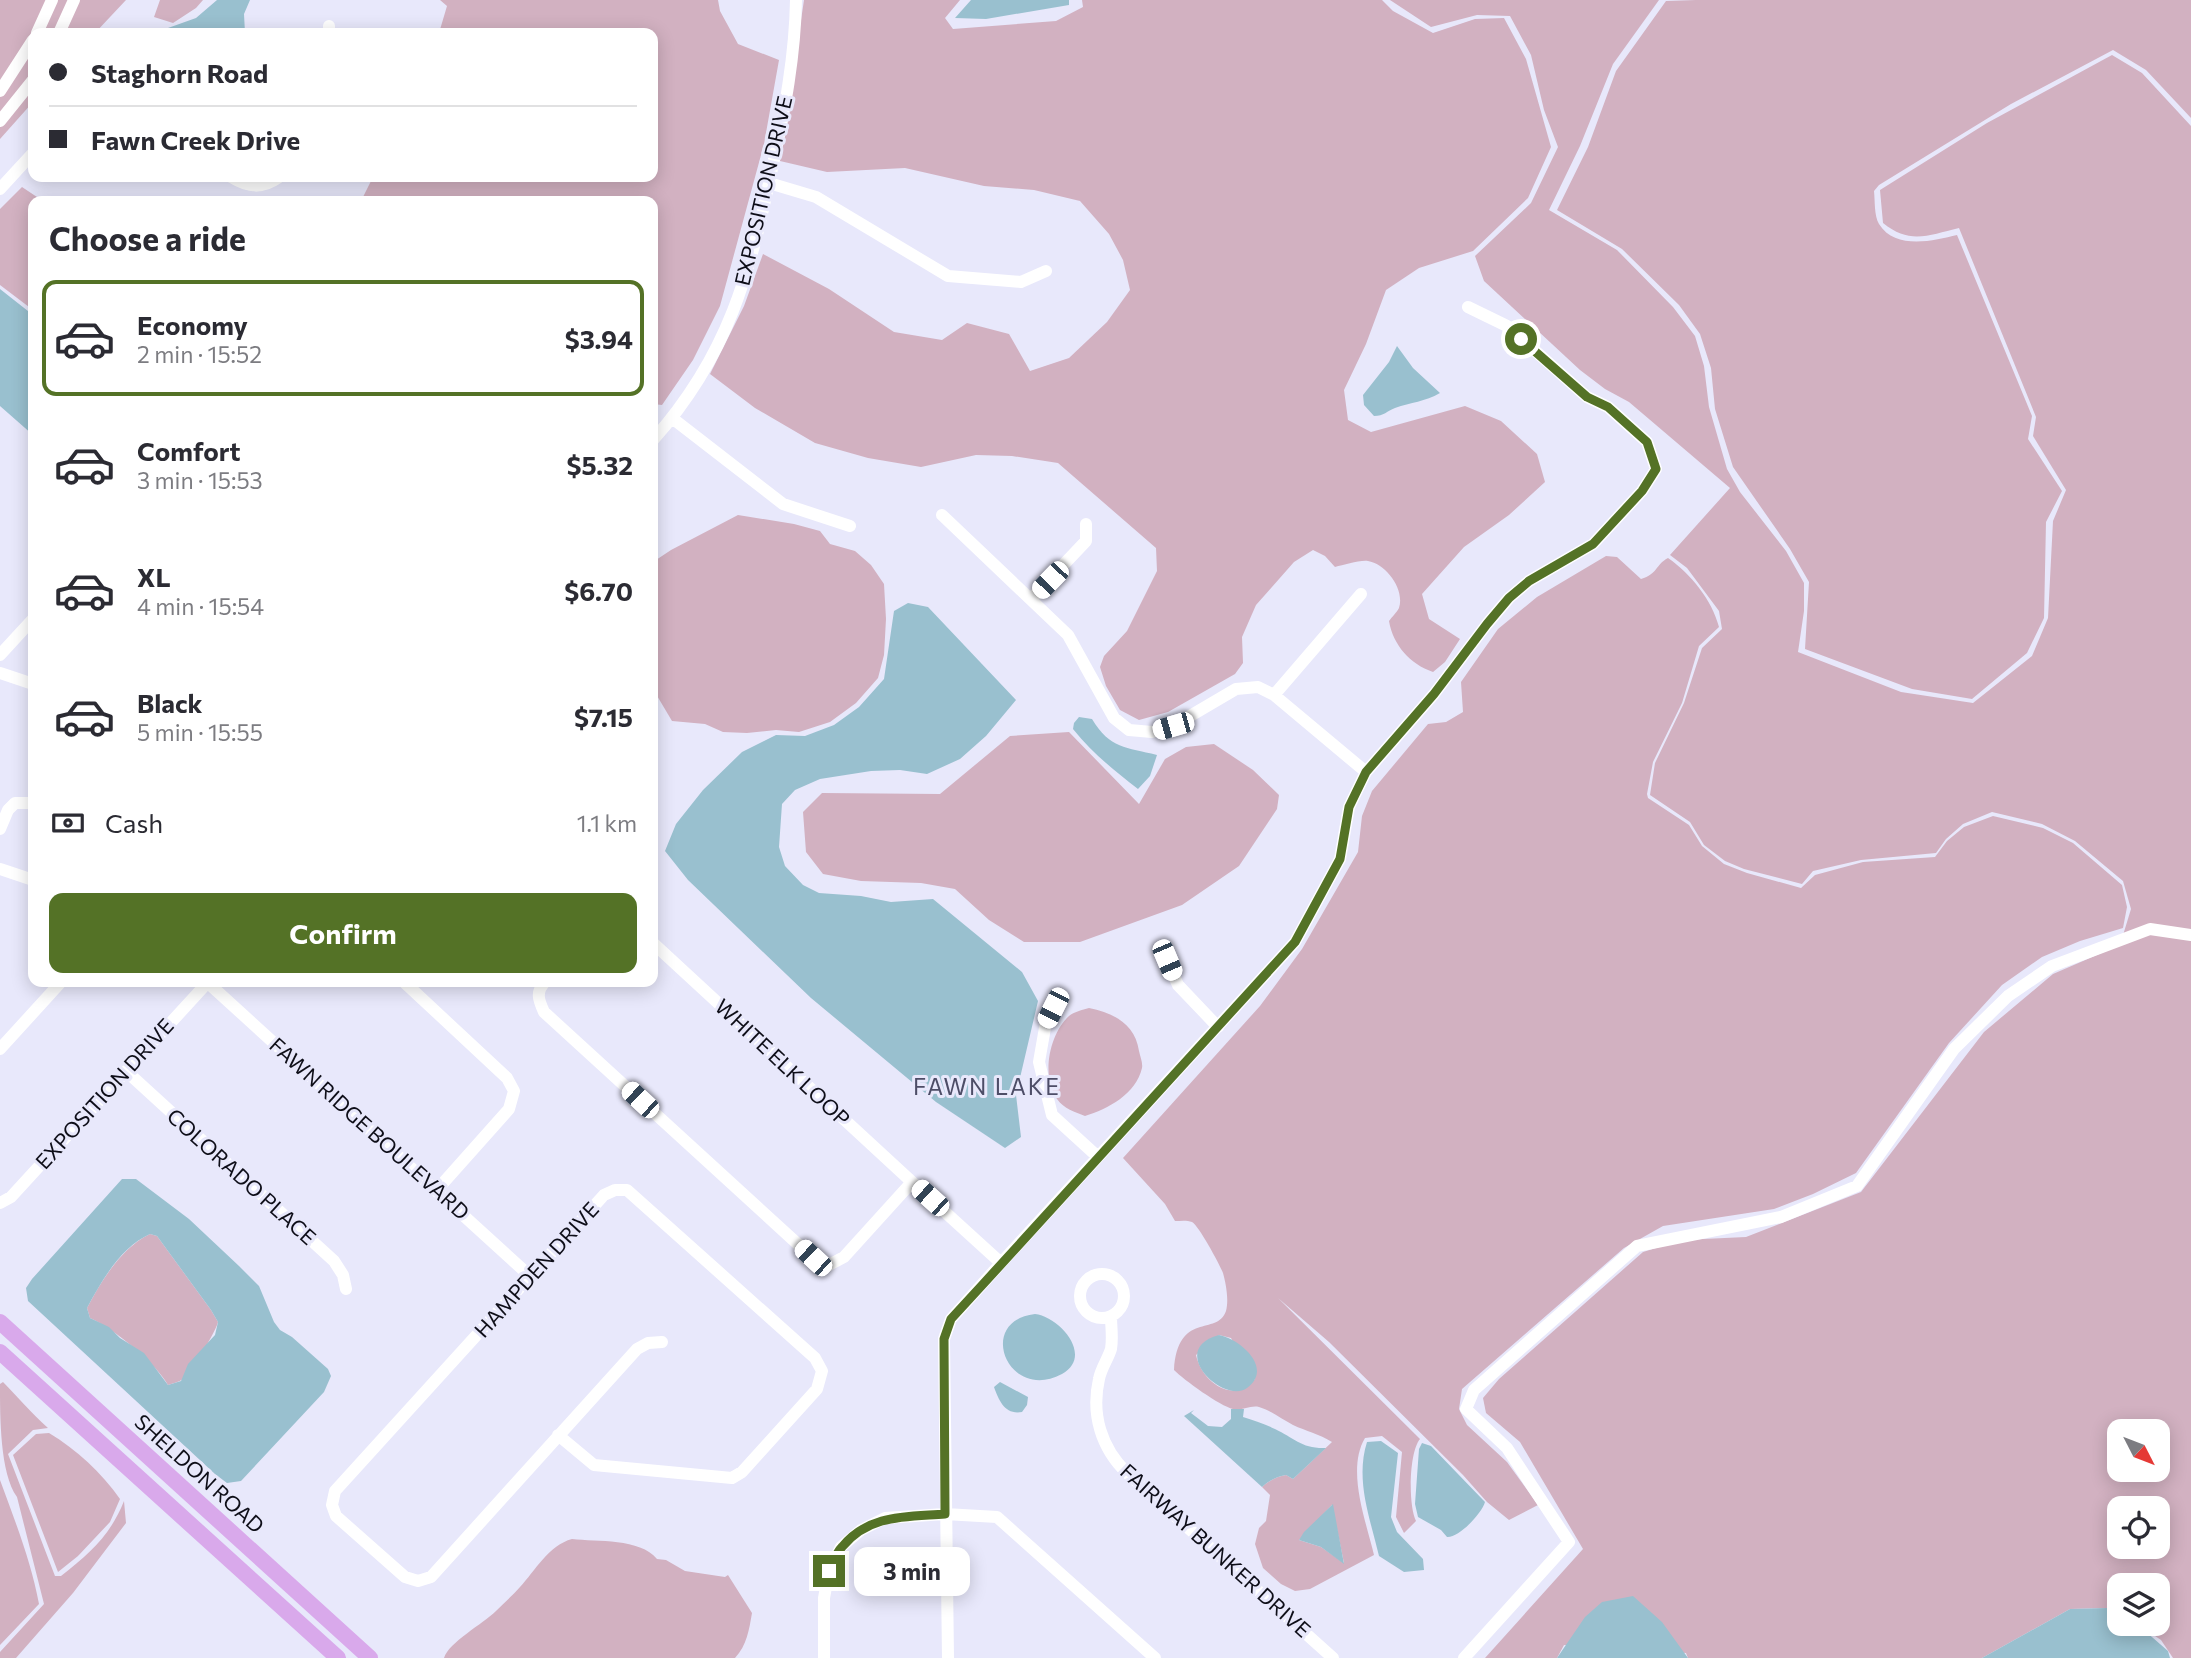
<!DOCTYPE html>
<meta charset="utf-8">
<style>
:root{--surface:#fff;--page:#f2f2f3;--text:#2b2b33;--muted:#7c7c81;--line:#e1e1e2;--accent:#547226}
body{margin:0;font-family:Commissioner,sans-serif;background:var(--page);color:var(--text);height:100vh;display:flex;flex-direction:column;font-size:26px;white-space:nowrap}
*{box-sizing:border-box;margin:0}
p{font-size:23px;color:var(--muted)}
.icon{flex:none;width:38px;height:38px;fill:none;stroke:currentColor;stroke-width:2;stroke-linecap:round;stroke-linejoin:round}
.map{position:relative;flex:1;overflow:hidden}
.drawer{position:absolute;left:28px;top:196px;width:630px;height:791px;display:flex;flex-direction:column;background:var(--surface);border-radius:14px;box-shadow:0 4px 18px #0003}
.drawer>*{flex:none}
.top-card{position:absolute;left:28px;top:28px;width:630px;height:154px;border-radius:14px;box-shadow:0 4px 18px #0003;display:grid;align-content:center;height:154px;padding:0 21px;background:var(--surface)}
.needle{width:46px;rotate:132deg}
.fabs{position:absolute;left:2107px;top:1419px;display:grid;gap:14px}
.fabs a{display:grid;place-items:center;width:63px;height:63px;border-radius:14px;background:var(--surface);box-shadow:0 4px 18px #0003;font-size:35px}
.end{position:absolute;width:32px;height:32px;margin:-16px;border:9px solid #547226;background:#fff;box-shadow:0 0 0 4px #fff}
.from{border-radius:50%}
.bubble{position:absolute;height:49px;border-radius:14px;background:var(--surface);box-shadow:0 4px 18px #0003;font-size:23px;font-weight:700;line-height:49px;text-align:center}
.car{position:absolute;width:21px;height:42px;margin:-21px -10px;border-radius:9px;box-shadow:0 0 5px 2px #0007;background:linear-gradient(#fff 24%,#345 0 40%,#fff 0 76%,#345 0 86%,#fff 0)}
.top-card b{display:flex;align-items:center;gap:24px;height:66px;font-size:26px}
.top-card b+b{border-top:2px solid var(--line)}
.top-card i{width:18px;height:18px;background:var(--text)}
ul{padding:0;list-style:none}
li{display:flex;align-items:center;gap:21px;height:116px;margin:0 14px 10px;padding:0 7px;border:4px solid transparent;border-radius:14px}
li div{flex:1}
li b{display:block;font-size:26px}
li em{font-style:normal;font-weight:700}
li.current{border-color:var(--accent)}
li>.icon{width:63px;height:63px;stroke-width:1.5}
h2{padding:0 21px;font-size:32px;line-height:84px}
.pay{display:flex;align-items:center;gap:18px;height:77px;padding:0 21px;font-size:26px}
.pay p{margin-inline-start:auto}
.button{display:flex;gap:14px;margin-top:auto;padding:14px 21px}
.button a{flex:1;height:80px;border-radius:14px;background:var(--accent);color:#fff;font-size:28px;font-weight:700;line-height:80px;text-align:center}
.map>svg:first-child{display:block}
.green{fill:#d2b1c1;fill-rule:evenodd}
.water{fill:#99c0cf;fill-rule:evenodd}
.lines{fill:none;stroke-linecap:round;stroke-linejoin:round}
.minor{stroke:#fff;stroke-width:12}
.major{stroke:#d9a9eb;stroke-width:16}
.route{stroke:#547226;stroke-width:9}
.labels{text-anchor:middle;stroke-width:6;stroke-linejoin:round;paint-order:stroke}
.street-label{font-size:21px;fill:#0e0e18;stroke:#e8e8fb}
.neighbourhood-label{font-size:23px;letter-spacing:2px;fill:#4d4d67;stroke:#e8e8fb}
</style>
<div class="map">
<svg width="2191" height="1658" viewBox="0 0 2191 1658">
<rect width="100%" height="100%" fill="#e8e8fb"/>
<path class="green" d="M0 0H126L95 33H33V102L0 139Z
M160 0H203L196 8 173 23 154 17Z
M440 0H718L720 11 738 44 779 60 764 144 720 306 693 360 662 405 653 404V201H361L373 177H653V33H439L447 6Z
M804 0H960L945 18 953 29 1056 21 1083 7 1082 0H1382L1393 11 1433 33 1475 19 1504 18 1526 59 1551 147 1528 198 1473 251 1419 268 1386 290 1366 344 1344 390 1348 420 1371 432 1465 406 1501 421 1537 454 1545 482 1509 515 1464 547 1422 594 1429 619 1460 639 1445 662 1433 672C1410 664 1393 645 1389 621 1392 617 1397 612 1399 608 1405 589 1386 564 1368 561 1359 560 1344 565 1335 567L1325 556 1313 550 1294 562 1256 605 1242 637 1243 663 1235 674 1168 712 1139 720 1120 710 1106 686 1100 667 1104 656 1127 631 1157 571 1156 548 1058 463 1012 456 976 455 921 467 868 458 815 443 755 408 710 374 744 306 763 254 829 289 894 332 942 340 967 323 1009 334 1030 371 1069 358 1107 322 1130 290 1123 260 1109 234 1080 201 1034 190 984 186 905 168 827 172 780 161Z
M1390 0H1659L1613 64 1580 146 1549 210 1617 250 1673 307 1695 336 1704 366 1709 407 1727 469 1740 492 1786 551 1804 583V611L1798 652 1901 692 1973 703 2032 656 2048 618 2053 521 2066 490 2033 436 2036 417 1959 228C1929 235 1910 245 1883 223L1880 190 1987 123 2112 55 2142 73 2191 126V1658H2173L2161 1640 2137 1624H2158V1586H2119V1614L2107 1608 2070 1609 1982 1658H1688L1686 1653 1564 1645 1557 1658H1485L1583 1549 1520 1442 1486 1413 1483 1398 1499 1379 1643 1252 1682 1240 1746 1237 1861 1192 1984 1032 2053 974 2120 945 2131 909 2123 881 2075 841 2042 824 1992 812 1963 824 1946 839 1936 853 1861 860 1813 871 1802 884 1744 869 1725 861 1704 845 1690 822 1650 795 1655 763 1684 703 1702 648 1722 629 1719 611 1687 568 1670 555 1730 488 1629 402 1605 389 1580 370 1484 281 1475 256 1531 203 1558 147 1544 110 1531 55 1510 16 1477 15 1431 27ZM2119 1432H2158V1470H2119ZM2119 1508H2158V1547H2119Z
M1696 0H2191V118L2146 70 2113 50 2011 104 1879 185 1874 191C1875 200 1874 216 1879 224 1895 250 1933 241 1957 235L2032 416 2028 439 2062 491 2046 522 2044 618 2027 653 1972 699 1912 689 1805 649 1809 582 1790 549 1733 467 1715 409 1711 368 1700 334 1679 305 1622 249 1557 210 1588 147 1616 71 1666 1Z
M22 187 43 201H33V310L0 285V209Z
M738 515 794 524 820 531 830 544 855 551 871 565 884 584 886 619 884 655 878 678 856 703 830 722 799 732 776 730 747 733 723 732 705 724 672 721 653 689V562L671 550Z
M1606 556 1617 557 1641 579C1658 574 1655 565 1668 558 1691 574 1712 600 1719 627L1699 646 1682 703 1653 762 1647 794 1648 798 1689 825 1702 846 1724 864 1747 873 1801 888 1815 875 1863 862 1935 857 1947 841 1964 827 1993 816 2043 828 2073 843 2122 885 2127 907 2123 928 2080 941 2042 957 2002 985 1949 1043 1856 1173 1813 1194 1774 1209 1663 1226 1624 1248 1462 1389 1459 1409 1467 1425 1507 1462 1538 1505 1509 1520 1487 1502 1463 1475 1329 1342 1278 1298 1420 1439C1409 1452 1408 1505 1416 1521L1404 1533 1396 1517 1402 1452 1382 1436 1365 1438C1346 1470 1366 1521 1374 1555L1310 1589 1295 1591 1281 1584 1263 1568 1255 1544 1259 1528 1266 1521 1270 1495 1262 1487C1270 1480 1276 1477 1286 1475L1293 1479 1332 1442C1319 1434 1306 1431 1293 1425 1281 1419 1272 1411 1259 1407 1250 1405 1242 1411 1233 1409 1220 1406 1184 1380 1174 1370 1178 1310 1217 1337 1226 1311 1229 1300 1226 1284 1223 1273 1220 1265 1199 1226 1192 1222 1187 1220 1180 1221 1175 1221L1165 1204 1123 1158 1260 1006 1302 949 1358 852 1362 816 1372 791 1428 724 1446 722 1463 712 1461 682 1498 629 1537 597ZM1219 1335 1231 1338 1255 1379C1233 1405 1202 1382 1196 1355ZM1332 1505 1344 1563 1321 1547 1299 1540Z
M1069 732 1139 804 1165 759 1186 747 1214 744 1253 770 1279 795 1277 809 1239 866 1182 905 1080 942H1024L989 920 955 889 921 883 861 881 823 874 806 852 803 812 822 793 940 794 1010 736Z
M1089 1008C1114 1013 1135 1024 1139 1051 1140 1056 1143 1063 1142 1068 1136 1094 1108 1109 1085 1116 1075 1112 1064 1109 1057 1099 1041 1077 1049 1034 1069 1016 1074 1012 1082 1010 1089 1008Z
M150 1234 157 1236 211 1310 218 1322C215 1334 192 1369 183 1379 179 1382 173 1383 168 1385 155 1362 114 1329 90 1318L87 1308C102 1280 121 1248 150 1234Z
M3 1382C18 1397 31 1413 48 1428L33 1430 8 1454 55 1576H61C90 1553 110 1536 124 1501L126 1523 73 1593 16 1658H0V1652L44 1604 17 1497C0 1473 0 1418 0 1384Z
M49 1433C77 1450 101 1472 120 1499L110 1522 78 1556 58 1572 13 1455 36 1434Z
M0 1480C15 1521 31 1561 39 1604L0 1645Z
M572 1539C597 1542 640 1538 657 1559L666 1560 685 1571 725 1577 728 1575 752 1613C749 1630 747 1645 735 1658H444C449 1642 483 1624 496 1611 504 1603 513 1595 520 1587 535 1571 549 1545 572 1539Z"/>
<path class="water" d="M217 0H250L244 14 245 33H154L196 18Z
M971 0H1069V5L986 19 955 18Z
M0 289 33 315V435L0 406Z
M1397 346 1413 368 1440 393C1425 402 1411 402 1395 408 1387 411 1384 416 1374 416L1364 405 1363 395 1389 362Z
M908 603 928 607 1016 700 986 736 960 759 927 774 900 770 871 771 820 779 795 790 782 804 779 847 785 866 803 885 819 893 861 896 891 902 933 899 1022 972 1038 1001 1016 1095 1021 1137 1005 1148 936 1102 811 998 688 880 665 851 676 824 703 790 742 752 776 735 805 736 834 725 859 707 884 679 894 611Z
M1079 717 1092 719C1110 749 1126 747 1157 755L1150 776 1138 789C1115 771 1092 753 1073 729L1074 723Z
M122 1179H136L189 1219 239 1266 259 1286 274 1322 280 1330 292 1337 328 1369 331 1376 324 1392 241 1481 227 1483 215 1474 28 1301 26 1288 32 1279ZM150 1234 157 1236 211 1310 218 1322 215 1335 188 1364 181 1381 168 1385 144 1353 120 1338 109 1327 90 1318 87 1308C102 1280 121 1247 150 1234Z
M1035 1314C1060 1317 1094 1356 1062 1374 1008 1403 975 1321 1035 1314Z
M1219 1335C1240 1339 1274 1368 1247 1388 1223 1405 1166 1349 1219 1335Z
M1000 1382 1028 1397 1027 1405 1022 1412C1005 1415 999 1401 994 1387Z
M1231 1409H1244L1243 1417C1253 1420 1265 1424 1275 1429 1294 1438 1302 1449 1326 1448L1293 1479 1286 1475C1276 1477 1270 1480 1262 1487L1184 1416 1194 1410 1191 1413 1208 1426 1222 1427 1231 1419Z
M1381 1441 1398 1453 1391 1517 1397 1532 1423 1559 1424 1570 1404 1572 1379 1556C1370 1518 1355 1480 1367 1442Z
M1422 1443 1431 1446 1485 1502C1482 1513 1459 1538 1447 1537L1441 1530 1418 1517 1415 1504 1419 1449Z
M1333 1504 1344 1564 1321 1547 1299 1540 1304 1532Z
M1633 1596 1662 1622 1688 1658H1557L1585 1617 1602 1602Z
M2107 1608 2119 1615V1624H2137L2168 1651 2170 1658H1982L2070 1609Z"/>
<g class="lines">
<path class="minor" d="M37 33 52 0
M59 33 74 0
M329 33V26
M0 91 33 40
M0 121 33 80
M231 177C249 188 262 189 279 177
M769 183 816 197 948 276 1021 282 1046 271
M0 189 33 153
M672 418 783 504 850 526
M653 440C729 355 750 273 773 164 785 109 795 56 796 0
M942 515 1068 635 1114 718 1129 730 1152 732 1173 726 1236 689 1258 687 1274 695 1366 772
M1031 599 1086 541V524
M0 655 33 619
M0 673 33 684
M1274 695 1361 594
M0 829 8 810 15 803H33
M0 869 33 880
M1167 960 1178 985 1218 1027
M207 982 531 1277
M404 982 507 1078 514 1091 509 1109 436 1191
M545 982C535 992 539 1001 544 1012L813 1258 827 1266 844 1257 912 1182 653 943
M1053 1008 1046 1022 1039 1062 1052 1115 1098 1157
M0 1049 61 982
M126 1071 334 1261 343 1275 346 1289
M912 1182 1001 1263
M0 1203 11 1197 208 982
M1080 1296a22 22 0 1 1 44 0a22 22 0 1 1-44 0Z
M1111 1316C1111 1327 1113 1338 1111 1349 1108 1359 1101 1368 1099 1379 1091 1414 1101 1448 1127 1473L1333 1658
M558 1435 594 1465 732 1478 742 1472 817 1389 822 1371 815 1358 627 1190H615L604 1195 335 1491 332 1505 336 1516 405 1577 418 1581 431 1577 637 1349 648 1343 662 1342
M824 1658V1598L829 1571 841 1547 861 1530 885 1518 945 1514 997 1517 1155 1658
M948 1658 944 1339 951 1319 1001 1263 1295 942 1340 859 1349 807 1366 772 1434 694 1487 624 1509 598 1529 581 1593 544 1642 491 1656 469 1647 442 1608 407 1587 397 1507 326 1468 307
M1464 1658 1569 1542 1507 1448 1466 1409 1474 1390 1637 1246 1781 1217 1857 1186 1954 1049 2008 996 2052 966 2150 929 2191 935"/>
<path class="major" d="M0 1322 370 1658
M0 1352 338 1658"/>
</g>
<g class="lines">
<path class="route" d="M829 1571C833 1563 836 1553 842 1547 869 1514 906 1517 945 1514L944 1339 951 1319 985 1282 1295 942 1340 859 1349 807 1366 772 1434 694 1487 624 1509 598 1529 581 1593 544 1642 491 1656 469 1647 442 1608 407 1587 397 1521 339"/>
</g>
<g class="labels">
<g class="street-label">
<text transform="translate(764 191) rotate(-77)" y="7">EXPOSITION DRIVE</text>
<text transform="translate(782 1063) rotate(43)" y="7">WHITE ELK LOOP</text>
<text transform="translate(105 1094) rotate(-48)" y="7">EXPOSITION DRIVE</text>
<text transform="translate(369 1129) rotate(42)" y="7">FAWN RIDGE BOULEVARD</text>
<text transform="translate(241 1177) rotate(42)" y="7">COLORADO PLACE</text>
<text transform="translate(537 1270) rotate(-48)" y="7">HAMPDEN DRIVE</text>
<text transform="translate(199 1474) rotate(42)" y="7">SHELDON ROAD</text>
<text transform="translate(1215 1551) rotate(42)" y="7">FAIRWAY BUNKER DRIVE</text>
</g>
<g class="neighbourhood-label">
<text x="987" y="1095">FAWN LAKE</text>
</g>
</g>
</svg>
<div class="fabs">
<a><svg class="needle" viewBox="-14 -14 28 28"><path d="M0-13l5 13h-10z" fill="#e53935"/><path d="M0 13l5-13h-10z" fill="#7c7c81"/></svg></a>
<a><svg class="icon" aria-label="locate" viewBox="0 0 24 24"><circle cx="12" cy="12" r="6"/><path d="M12 2v4M12 18v4M2 12h4M18 12h4"/></svg></a>
<a><svg class="icon" aria-label="layers" viewBox="0 0 24 24"><path d="M12 4l9 5-9 5-9-5zM3 14l9 5 9-5"/></svg></a>
</div>
<i class="end from" style="left:1521px;top:339px"></i>
<i class="end" style="left:829px;top:1571px"></i>
<div class="bubble" style="left:854px;top:1547px;width:116px">3 min</div>
<i class="car" style="left:1050px;top:580px;rotate:224deg"></i>
<i class="car" style="left:1173px;top:726px;rotate:254deg"></i>
<i class="car" style="left:1167px;top:960px;rotate:157deg"></i>
<i class="car" style="left:1053px;top:1008px;rotate:207deg"></i>
<i class="car" style="left:640px;top:1100px;rotate:313deg"></i>
<i class="car" style="left:930px;top:1198px;rotate:312deg"></i>
<i class="car" style="left:813px;top:1258px;rotate:313deg"></i>
<div class="top-card">
<b><i class="from"></i>Staghorn Road</b>
<b><i></i>Fawn Creek Drive</b>
</div>
<section class="drawer">
<h2>Choose a ride</h2>
<ul>
<li class="current"><svg class="icon" aria-label="car" viewBox="0 0 24 24"><path d="M5 17H2v-5l4-1 3-4h7l3 4 3 1v5h-3M9 17h6M6 11h13"/><circle cx="7" cy="17" r="2"/><circle cx="17" cy="17" r="2"/></svg><div><b>Economy</b><p>2 min · 15:52</p></div><em>$3.94</em></li>
<li><svg class="icon" aria-label="car" viewBox="0 0 24 24"><path d="M5 17H2v-5l4-1 3-4h7l3 4 3 1v5h-3M9 17h6M6 11h13"/><circle cx="7" cy="17" r="2"/><circle cx="17" cy="17" r="2"/></svg><div><b>Comfort</b><p>3 min · 15:53</p></div><em>$5.32</em></li>
<li><svg class="icon" aria-label="car" viewBox="0 0 24 24"><path d="M5 17H2v-5l4-1 3-4h7l3 4 3 1v5h-3M9 17h6M6 11h13"/><circle cx="7" cy="17" r="2"/><circle cx="17" cy="17" r="2"/></svg><div><b>XL</b><p>4 min · 15:54</p></div><em>$6.70</em></li>
<li><svg class="icon" aria-label="car" viewBox="0 0 24 24"><path d="M5 17H2v-5l4-1 3-4h7l3 4 3 1v5h-3M9 17h6M6 11h13"/><circle cx="7" cy="17" r="2"/><circle cx="17" cy="17" r="2"/></svg><div><b>Black</b><p>5 min · 15:55</p></div><em>$7.15</em></li>
</ul>
<div class="pay"><svg class="icon" aria-label="cash" viewBox="0 0 24 24"><path d="M3 7h18v10H3z"/><circle cx="12" cy="12" r="2"/></svg>Cash<p>1.1 km</p></div>
<div class="button"><a>Confirm</a></div>
</section>
</div>
